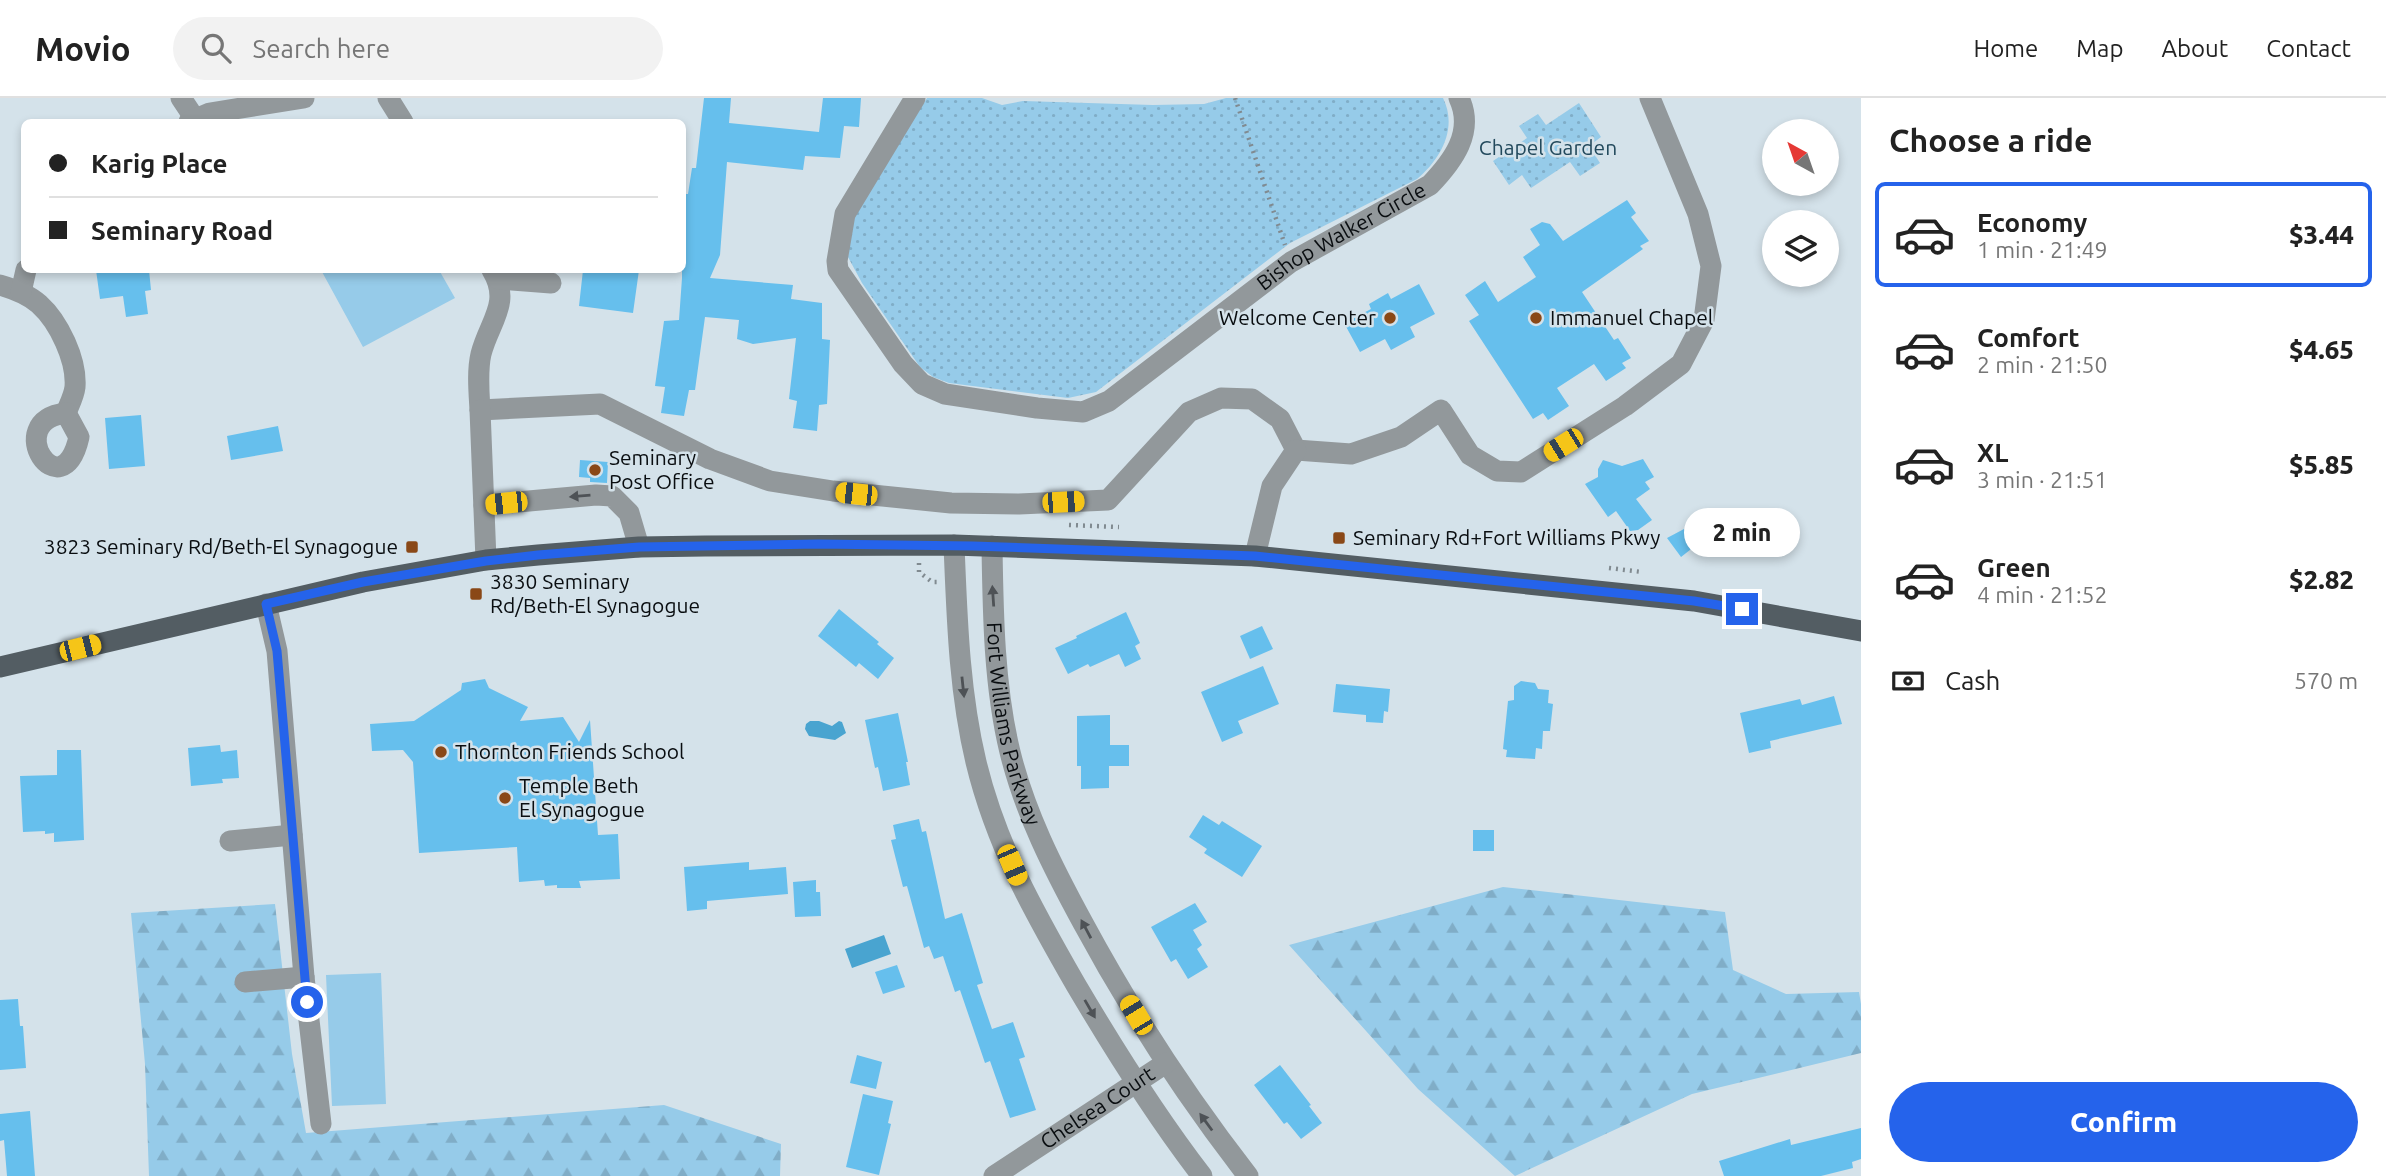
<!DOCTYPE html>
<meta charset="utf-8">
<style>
:root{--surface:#fff;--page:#f2f2f2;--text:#222;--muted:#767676;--line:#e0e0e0;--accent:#2563eb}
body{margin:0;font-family:Ubuntu,sans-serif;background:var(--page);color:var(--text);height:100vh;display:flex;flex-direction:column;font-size:26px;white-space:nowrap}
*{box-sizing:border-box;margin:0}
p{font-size:23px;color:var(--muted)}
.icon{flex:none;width:38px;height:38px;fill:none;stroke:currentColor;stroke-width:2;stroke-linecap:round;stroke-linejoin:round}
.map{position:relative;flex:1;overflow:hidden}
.drawer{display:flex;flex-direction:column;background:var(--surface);width:525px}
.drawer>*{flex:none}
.top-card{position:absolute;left:21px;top:21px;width:665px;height:154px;border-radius:10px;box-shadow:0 4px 10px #0003;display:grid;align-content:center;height:154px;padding:0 28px;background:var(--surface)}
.needle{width:46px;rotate:320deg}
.tools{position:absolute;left:1762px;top:21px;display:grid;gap:14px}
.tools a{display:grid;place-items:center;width:77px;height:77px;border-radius:50%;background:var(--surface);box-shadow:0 4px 10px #0003;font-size:35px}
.end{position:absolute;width:32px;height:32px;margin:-16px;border:9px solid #2563eb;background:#fff;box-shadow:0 0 0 4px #fff}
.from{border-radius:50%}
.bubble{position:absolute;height:49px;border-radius:24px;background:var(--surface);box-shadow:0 4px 10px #0003;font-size:23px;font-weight:800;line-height:49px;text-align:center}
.car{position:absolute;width:21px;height:42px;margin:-21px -10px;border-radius:9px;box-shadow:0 0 5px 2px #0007;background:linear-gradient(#f5c518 24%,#345 0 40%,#f5c518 0 76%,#345 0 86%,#f5c518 0)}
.top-card b{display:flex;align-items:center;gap:24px;height:66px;font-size:26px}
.top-card b+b{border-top:2px solid var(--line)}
.top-card i{width:18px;height:18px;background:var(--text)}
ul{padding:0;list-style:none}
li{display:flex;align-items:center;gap:21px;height:105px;margin:0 14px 10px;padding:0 14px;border:4px solid transparent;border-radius:10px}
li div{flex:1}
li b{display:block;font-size:26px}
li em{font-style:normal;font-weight:800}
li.on{border-color:var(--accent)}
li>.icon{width:63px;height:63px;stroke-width:1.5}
h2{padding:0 28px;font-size:32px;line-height:84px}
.pay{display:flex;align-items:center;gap:18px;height:77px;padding:0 28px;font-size:26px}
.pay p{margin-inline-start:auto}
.primary-button{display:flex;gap:14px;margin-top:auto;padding:14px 28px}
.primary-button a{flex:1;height:80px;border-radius:42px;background:var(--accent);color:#fff;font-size:28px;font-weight:800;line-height:80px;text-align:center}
header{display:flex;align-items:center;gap:42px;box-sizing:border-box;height:98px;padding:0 35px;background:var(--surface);border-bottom:2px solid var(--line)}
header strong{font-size:33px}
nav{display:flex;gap:38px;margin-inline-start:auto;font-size:24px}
.search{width:490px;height:63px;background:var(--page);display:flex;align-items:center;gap:18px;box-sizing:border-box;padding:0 24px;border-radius:38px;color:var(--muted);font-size:26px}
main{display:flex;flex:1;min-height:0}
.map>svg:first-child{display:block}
.grass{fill:url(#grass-dots)}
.forest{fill:url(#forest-firs)}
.park{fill:#96cbe9}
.water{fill:#49a4d0}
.building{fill:#66bfed}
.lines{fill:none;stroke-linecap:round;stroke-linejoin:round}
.path{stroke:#808a90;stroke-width:4.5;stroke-dasharray:2 5;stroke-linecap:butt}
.minor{stroke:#92989b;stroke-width:21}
.major{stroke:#535d63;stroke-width:21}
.oneway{fill:#4e5256}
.route{stroke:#2563eb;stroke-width:9}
.poi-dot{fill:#8a4817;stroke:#d4e2ea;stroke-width:2.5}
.labels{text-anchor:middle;stroke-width:5;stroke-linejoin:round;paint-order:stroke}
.park-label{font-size:21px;fill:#22495c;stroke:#d4e2ea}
.street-label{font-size:21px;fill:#090d10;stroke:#d4e2ea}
.poi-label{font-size:21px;fill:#090d10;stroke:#d4e2ea;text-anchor:start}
</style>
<header>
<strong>Movio</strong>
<div class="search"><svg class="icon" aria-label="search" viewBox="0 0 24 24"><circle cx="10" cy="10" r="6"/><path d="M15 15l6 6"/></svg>Search here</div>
<nav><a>Home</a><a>Map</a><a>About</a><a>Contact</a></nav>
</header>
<main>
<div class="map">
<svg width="1861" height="1078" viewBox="0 0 1861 1078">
<defs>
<pattern id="grass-dots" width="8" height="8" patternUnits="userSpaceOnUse" patternTransform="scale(1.75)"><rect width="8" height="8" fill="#96cbe9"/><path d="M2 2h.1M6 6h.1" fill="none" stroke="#80adc7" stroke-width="1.8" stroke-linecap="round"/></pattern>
<pattern id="forest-firs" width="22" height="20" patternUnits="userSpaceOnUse" patternTransform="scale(1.75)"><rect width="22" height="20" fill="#96cbe9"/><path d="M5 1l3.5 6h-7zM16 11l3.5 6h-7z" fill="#80adc7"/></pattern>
</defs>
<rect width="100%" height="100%" fill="#d4e2ea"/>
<path class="grass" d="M927 0H982L1002 7 1023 3 1153 7 1204 6 1226 0H1443C1458 30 1441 61 1417 81L1290 145 1096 294 1068 300 949 285 933 279 920 269 862 185 848 159 852 116Z
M1579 5 1601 39 1589 48 1600 65 1580 78 1570 64 1531 90 1522 77 1509 87 1493 63 1527 40 1519 28 1538 16 1546 27Z"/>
<path class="forest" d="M1503 789 1725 814 1733 872 1786 896 1859 894 1861 906V955L1692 996 1515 1078 1418 991 1289 847Z
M275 806 292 956 306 1035 664 1007 781 1046 780 1078H149L145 966 131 815Z"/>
<path class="park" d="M321 172H439L455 200 363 249Z
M381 875 386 1006 332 1008 326 877Z"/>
<path class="water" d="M810 623H819L832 628 839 623 842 624 846 635 835 642 809 638 805 631 806 626Z
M884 837 891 856 852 870 845 851Z"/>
<path class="building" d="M704 0H731L729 25 819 34 823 0H861L859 29 844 28 840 60 805 58 803 72 727 64 720 157 710 180 793 187 791 201 822 205V241L830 242 827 306 819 307 817 333 793 330 797 303 789 301 796 240 753 246 737 241 739 222 705 219 695 292H689L684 318 661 315 665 289 655 288 664 223 679 222 682 180V96H688L692 70H696Z
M1627 102 1636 115 1631 119 1649 143 1640 148 1643 151 1582 194 1614 242 1618 240 1631 260 1622 265 1626 270 1606 283 1594 266 1557 290 1569 308 1548 322 1543 315 1533 321 1469 223 1479 217 1465 197 1485 183 1498 204 1536 179 1523 159 1540 147 1530 131 1542 124 1550 126 1563 143Z
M96 172H149L151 192 145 193 148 216 126 219 123 198 100 201Z
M583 172H639L633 215 579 208Z
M1419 186 1435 216 1410 229 1415 239 1391 252 1385 241 1360 254 1344 225 1371 211 1369 206 1388 195 1391 201Z
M141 317 145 368 109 371 105 320Z
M278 328 283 353 231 362 227 338Z
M1643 361 1654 379 1645 384 1650 391 1636 401 1652 422 1638 432 1630 433 1616 413 1608 419 1585 386 1598 379V371L1603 362 1622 368Z
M580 362 608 364 607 385 590 384V380L579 379Z
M1684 431 1695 448 1681 459 1667 440Z
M839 511 879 544 877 546 894 560 878 581 859 565 856 569 818 538Z
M1126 514 1140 545 1135 548 1141 561 1125 569 1119 556 1090 569 1088 566 1068 576 1055 550 1077 540 1076 538Z
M1262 528 1273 551 1250 561 1240 538Z
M1263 568 1279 606 1238 623 1243 635 1222 644 1201 594Z
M485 581 489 590 528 609 520 623 563 619 579 644 590 622 598 737 618 736 620 781 579 783 581 790H557V787L545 788 544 782 519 784 517 749 419 755 413 664 403 652 372 653 370 626 414 623 461 592 462 585Z
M1521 583 1535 585 1538 591 1549 592 1548 605 1553 606 1550 633H1543L1542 651 1536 650 1535 661 1506 659 1507 652 1503 651 1508 603 1514 602V588Z
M1336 586 1390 591 1388 614 1384 613 1383 625 1366 624V617L1333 614Z
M1834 598 1842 626 1770 643 1771 650 1749 655 1740 615 1800 601 1802 607Z
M898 615 908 664H906L910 687 883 693 878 669 875 670 865 622Z
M1110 617V647H1129V668H1109V690L1081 691V668H1077V618Z
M220 647 221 654 237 652 239 680 222 681 223 685 191 688 188 650Z
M57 652H81L84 742 54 744V735L45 736V733L23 734 20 678 57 677Z
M1203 717 1219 727 1222 723 1262 748 1242 779 1204 755 1207 751 1189 739Z
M919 721 922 734 926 733 945 821 962 815 983 885 977 887 992 931 1013 924 1025 959 1019 961 1036 1012 1010 1020 990 963 985 965 960 892 955 894 943 858 934 861 929 848 924 850 907 788 903 789 891 742 896 741 893 727Z
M1473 732H1494V753H1473Z
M749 764V772L786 769 788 796 707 803V811L687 813 684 769Z
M816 782V794H820L821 818 795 819 793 784Z
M1195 805 1207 824 1193 832 1202 847 1197 851 1208 869 1188 881 1176 861 1171 864 1151 829Z
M897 867 905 889 883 896 875 874Z
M18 901 20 928H23L26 970 0 972V902Z
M857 957 882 964 876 991 850 985Z
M1280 967 1311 1007 1309 1008 1322 1025 1301 1041 1287 1024 1284 1026 1254 987Z
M863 996 893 1003 888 1025 891 1026 879 1077 846 1069Z
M30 1013 35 1078H7L4 1042 0 1043V1016Z
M1861 1030V1061L1852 1064 1853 1070 1821 1078H1724L1719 1063 1790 1041 1791 1047Z"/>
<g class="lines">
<path class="path" d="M1235 0 1285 147
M1069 427 1119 429
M919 465V474L932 484H937
M1609 470 1642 474"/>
<g class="minor">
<path d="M181 0 195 21"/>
<path d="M388 0 403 24"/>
<path id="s1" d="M915 0 845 116 837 163 838 172 903 266 922 286 945 296 1037 310 1083 314 1109 303 1291 164 1430 87C1453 63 1475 34 1459 0"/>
<path d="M189 24 210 15 304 0"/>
<path d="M492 172C512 205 489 224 481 256 477 273 479 294 480 312L600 306 710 361 770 383 833 393 951 405 1019 406 1108 402 1189 314 1221 300 1252 301 1280 321 1296 352 1351 356 1401 339 1441 312 1470 357 1497 373 1521 374 1625 308 1681 266 1704 222 1711 168 1698 116 1650 0"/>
<path d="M498 181 551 185"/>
<path d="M0 187C14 191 28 196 39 206 59 224 77 262 75 289 74 298 69 307 66 315"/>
<path d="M21 194 26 172"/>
<path d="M480 312 486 462"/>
<path d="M66 315 79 339C62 415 0 323 66 315Z"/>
<path d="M484 407 596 397 612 398 629 415 639 449"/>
<path d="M954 447C957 520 959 593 976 664 996 747 1034 814 1076 887 1115 953 1155 1017 1202 1078"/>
<path id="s2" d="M992 448C993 516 994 588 1010 654 1025 715 1053 770 1083 825 1131 914 1186 998 1248 1078"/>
<path d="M1255 458 1272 388 1296 352"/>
<path d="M266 506 277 553 304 879 321 1026"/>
<path d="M230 743 292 737"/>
<path d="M245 884 304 879"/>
<path id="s3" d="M994 1078 1166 965"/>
</g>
<path class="major" d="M0 569 363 484 486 462 538 457 639 449 705 448 954 447 1255 458 1694 503 1861 533"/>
</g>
<defs><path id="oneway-solid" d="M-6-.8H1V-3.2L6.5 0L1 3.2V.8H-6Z" transform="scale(1.75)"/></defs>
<g class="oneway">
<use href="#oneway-solid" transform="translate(580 398) rotate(175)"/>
<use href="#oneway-solid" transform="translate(993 498) rotate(-94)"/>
<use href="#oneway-solid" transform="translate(963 589) rotate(84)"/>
<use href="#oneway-solid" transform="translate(1086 831) rotate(-118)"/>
<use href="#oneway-solid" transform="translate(1090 911) rotate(60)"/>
<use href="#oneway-solid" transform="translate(1206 1024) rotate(-126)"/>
</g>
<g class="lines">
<path class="route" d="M307 904 277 553 266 506 363 484 486 463 538 457 639 449 818 446 973 448 1255 458 1694 503 1742 511"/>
</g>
<g class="poi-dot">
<circle cx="1390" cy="220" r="7"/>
<circle cx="1536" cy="220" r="7"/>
<circle cx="595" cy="372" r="7"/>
<rect x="1332" y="433" width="14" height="14" rx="3.5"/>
<rect x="405" y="442" width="14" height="14" rx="3.5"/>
<rect x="469" y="489" width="14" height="14" rx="3.5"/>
<circle cx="441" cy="654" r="7"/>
<circle cx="505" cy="700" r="7"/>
</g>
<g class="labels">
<g class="park-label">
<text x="1548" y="57">Chapel Garden</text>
</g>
<g class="street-label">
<text dy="7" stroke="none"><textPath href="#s1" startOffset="812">Bishop Walker Circle</textPath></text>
<text dy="7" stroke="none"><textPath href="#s2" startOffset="180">Fort Williams Parkway</textPath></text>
<text dy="7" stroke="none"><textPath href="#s3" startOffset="124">Chelsea Court</textPath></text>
</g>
<g class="poi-label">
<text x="1376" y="227" text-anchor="end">Welcome Center</text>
<text x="1550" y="227">Immanuel Chapel</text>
<text x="609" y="367">Seminary<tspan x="609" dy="24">Post Office</tspan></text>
<text x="1353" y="447">Seminary Rd+Fort Williams Pkwy</text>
<text x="398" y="456" text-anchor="end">3823 Seminary Rd/Beth-El Synagogue</text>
<text x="490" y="491">3830 Seminary<tspan x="490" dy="24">Rd/Beth-El Synagogue</tspan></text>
<text x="455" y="661">Thornton Friends School</text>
<text x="519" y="695">Temple Beth<tspan x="519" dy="24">El Synagogue</tspan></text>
</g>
</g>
</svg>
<div class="tools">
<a><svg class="needle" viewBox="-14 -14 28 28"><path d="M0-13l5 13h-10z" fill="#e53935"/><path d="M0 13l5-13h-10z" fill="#767676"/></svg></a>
<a><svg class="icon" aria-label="layers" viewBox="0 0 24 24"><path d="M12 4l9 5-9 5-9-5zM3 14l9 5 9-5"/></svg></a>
</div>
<i class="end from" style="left:307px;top:904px"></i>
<i class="end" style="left:1742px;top:511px"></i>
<div class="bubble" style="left:1684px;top:410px;width:116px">2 min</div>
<i class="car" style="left:1563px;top:347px;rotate:238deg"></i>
<i class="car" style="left:856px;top:396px;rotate:276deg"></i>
<i class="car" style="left:1063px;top:404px;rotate:87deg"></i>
<i class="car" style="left:506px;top:405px;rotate:264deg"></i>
<i class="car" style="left:80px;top:550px;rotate:76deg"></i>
<i class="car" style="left:1012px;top:767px;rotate:157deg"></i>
<i class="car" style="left:1136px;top:917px;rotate:329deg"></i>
<div class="top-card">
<b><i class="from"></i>Karig Place</b>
<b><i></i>Seminary Road</b>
</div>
</div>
<section class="drawer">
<h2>Choose a ride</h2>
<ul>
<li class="on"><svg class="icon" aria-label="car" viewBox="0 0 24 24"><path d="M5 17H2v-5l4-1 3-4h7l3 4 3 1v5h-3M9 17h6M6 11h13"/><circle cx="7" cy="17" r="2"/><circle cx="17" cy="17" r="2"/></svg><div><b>Economy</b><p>1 min · 21:49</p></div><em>$3.44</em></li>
<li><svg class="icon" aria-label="car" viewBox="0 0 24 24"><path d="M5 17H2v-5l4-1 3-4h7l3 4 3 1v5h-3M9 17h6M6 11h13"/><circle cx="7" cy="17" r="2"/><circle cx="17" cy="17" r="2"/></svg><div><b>Comfort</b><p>2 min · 21:50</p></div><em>$4.65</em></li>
<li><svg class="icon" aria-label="car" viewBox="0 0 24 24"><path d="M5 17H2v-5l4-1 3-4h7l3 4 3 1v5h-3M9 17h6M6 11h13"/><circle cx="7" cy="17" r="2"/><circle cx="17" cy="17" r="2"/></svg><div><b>XL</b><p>3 min · 21:51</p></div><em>$5.85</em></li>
<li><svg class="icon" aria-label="car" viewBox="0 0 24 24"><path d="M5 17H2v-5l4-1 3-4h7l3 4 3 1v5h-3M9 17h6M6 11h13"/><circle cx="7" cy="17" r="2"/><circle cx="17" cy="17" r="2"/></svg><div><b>Green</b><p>4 min · 21:52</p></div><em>$2.82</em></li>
</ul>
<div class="pay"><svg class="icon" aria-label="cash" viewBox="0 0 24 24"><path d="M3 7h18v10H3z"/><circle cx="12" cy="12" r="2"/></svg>Cash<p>570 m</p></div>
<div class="primary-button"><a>Confirm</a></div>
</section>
</main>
